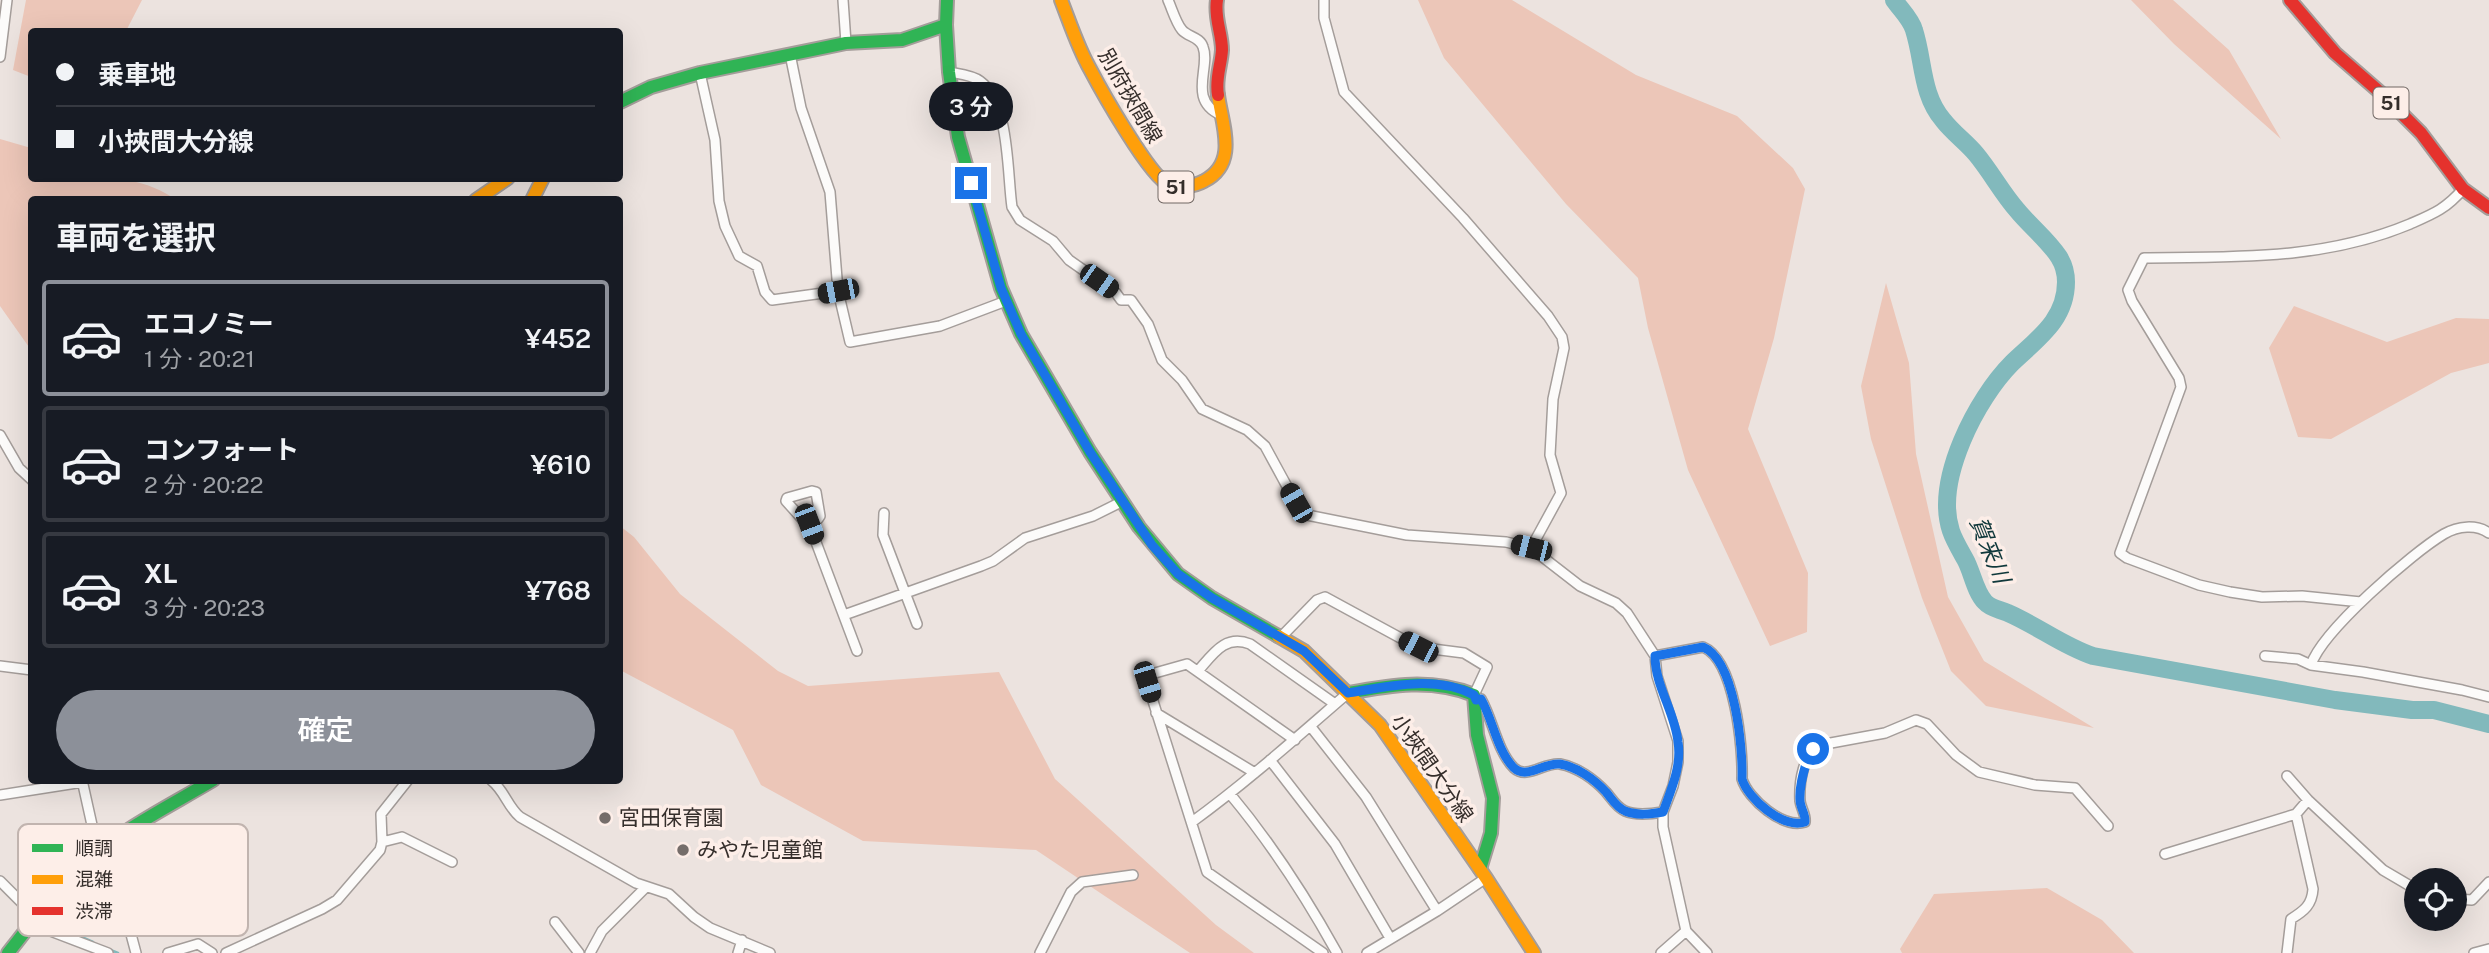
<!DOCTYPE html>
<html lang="ja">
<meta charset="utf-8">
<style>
:root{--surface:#171b24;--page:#20242c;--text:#f1f3f6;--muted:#9ea1a6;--line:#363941;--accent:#8c9099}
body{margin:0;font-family:"Public Sans","Noto Sans JP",sans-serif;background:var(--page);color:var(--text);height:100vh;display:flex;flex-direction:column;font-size:26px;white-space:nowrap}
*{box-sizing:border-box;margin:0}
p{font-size:23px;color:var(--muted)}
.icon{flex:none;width:38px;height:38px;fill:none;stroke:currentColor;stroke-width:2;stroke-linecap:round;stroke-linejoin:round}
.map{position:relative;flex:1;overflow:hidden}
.side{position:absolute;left:28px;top:196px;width:595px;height:588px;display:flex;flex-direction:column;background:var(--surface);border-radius:7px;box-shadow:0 7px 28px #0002}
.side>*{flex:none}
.banner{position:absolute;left:28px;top:28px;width:595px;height:154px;border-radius:7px;box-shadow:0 7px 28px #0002;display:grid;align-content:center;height:154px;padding:0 28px;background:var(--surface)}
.buttons{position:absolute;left:2404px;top:868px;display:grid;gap:14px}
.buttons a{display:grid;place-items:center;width:63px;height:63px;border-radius:50%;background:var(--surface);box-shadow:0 7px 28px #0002;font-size:35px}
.end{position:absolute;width:32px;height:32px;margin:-16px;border:9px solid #1a73e8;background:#fff;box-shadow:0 0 0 4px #fff}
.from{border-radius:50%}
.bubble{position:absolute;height:49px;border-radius:24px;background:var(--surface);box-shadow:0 7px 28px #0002;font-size:23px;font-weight:600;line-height:49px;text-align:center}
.car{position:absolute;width:21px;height:42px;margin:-21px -10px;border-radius:9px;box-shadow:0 0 5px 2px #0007;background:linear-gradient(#222 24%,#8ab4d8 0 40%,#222 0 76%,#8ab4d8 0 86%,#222 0)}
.banner b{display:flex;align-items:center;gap:24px;height:66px;font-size:26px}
.banner b+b{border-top:2px solid var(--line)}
.banner i{width:18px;height:18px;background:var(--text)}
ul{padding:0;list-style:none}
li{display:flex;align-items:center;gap:21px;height:116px;margin:0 14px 10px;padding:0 14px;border:4px solid var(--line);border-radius:7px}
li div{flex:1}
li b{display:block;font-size:26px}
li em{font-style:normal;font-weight:600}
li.active{border-color:var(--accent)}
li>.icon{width:63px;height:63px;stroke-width:1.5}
h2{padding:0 28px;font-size:32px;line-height:84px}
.action{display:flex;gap:14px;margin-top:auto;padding:14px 28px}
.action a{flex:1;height:80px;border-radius:42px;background:var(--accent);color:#fff;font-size:28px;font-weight:600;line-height:80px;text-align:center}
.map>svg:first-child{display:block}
.green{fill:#ecc6b8}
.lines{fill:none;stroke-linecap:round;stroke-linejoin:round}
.stream{stroke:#82b9bc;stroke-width:2.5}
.river{stroke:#82b9bc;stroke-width:18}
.street-casing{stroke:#a49d9a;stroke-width:12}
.fast-casing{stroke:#a49d9a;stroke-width:16}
.slow-casing{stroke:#a49d9a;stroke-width:16}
.jam-casing{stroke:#a49d9a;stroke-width:16}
.street{stroke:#fcfbfa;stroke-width:9}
.fast{stroke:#30b455;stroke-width:12}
.slow{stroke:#ff9f0a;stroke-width:12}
.jam{stroke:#e5322d;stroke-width:12}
.route{stroke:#1a73e8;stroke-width:9}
.poi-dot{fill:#756d6a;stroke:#fdeee8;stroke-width:2.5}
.labels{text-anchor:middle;stroke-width:7;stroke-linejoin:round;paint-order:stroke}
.shield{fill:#fdeee8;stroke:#716864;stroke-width:2}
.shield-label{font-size:19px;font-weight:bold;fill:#352e2b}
.street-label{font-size:21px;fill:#352e2b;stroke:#fdeee8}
.poi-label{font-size:21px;fill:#352e2b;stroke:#fdeee8;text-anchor:start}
.water-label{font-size:23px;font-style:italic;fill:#10383b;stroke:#fdeee8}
.key{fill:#fdeee8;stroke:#c1b4af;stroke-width:2}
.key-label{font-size:19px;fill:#352e2b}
</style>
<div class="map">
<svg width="2489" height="953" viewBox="0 0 2489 953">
<rect width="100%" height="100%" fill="#ece3df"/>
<path class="green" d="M26 0H142L126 31 32 32 31 77 13 70Z
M1418 0H1512L1636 75 1737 116 1793 168 1805 189 1774 338 1748 429 1808 573 1807 632 1770 646 1688 470 1648 328 1638 278 1566 204 1444 58Z
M2131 0H2173L2229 50 2281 139 2174 44Z
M0 139 31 148 32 178C80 178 133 170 175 199L32 200 31 350 0 306Z
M1886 283 1909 363 1916 454 1948 597 1984 661 2094 728 1986 706 1951 671 1922 598 1871 439 1861 386Z
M2294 306 2387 342 2456 318 2489 319V363L2451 373 2331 439 2298 437 2269 348Z
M620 526 634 537 680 594 778 671 808 686 999 672 1055 779 1216 925 1254 953H1190L1036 850 863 841 761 785 733 730 620 670Z
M2047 888 2102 920 2134 953H1902L1900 949 1934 894Z"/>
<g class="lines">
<path class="stream" d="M41 919 93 942
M108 949 118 953"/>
<path class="river" d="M1894 0C1901 10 1911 19 1914 30 1924 61 1921 94 1943 120 1953 133 1966 142 1976 154 1991 172 2002 193 2017 210 2030 226 2048 240 2059 257 2064 265 2066 274 2066 282 2066 320 2037 339 2012 363 1977 398 1934 480 1951 531 1954 540 1960 550 1965 559 1972 571 1975 592 1985 602 1991 609 2000 609 2008 613 2038 626 2063 646 2093 656L2335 700 2412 710H2434L2489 724"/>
<defs>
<path id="street" d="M843 0 846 43
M1168 0C1172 9 1176 23 1182 30 1188 37 1200 37 1203 47 1211 67 1187 100 1221 115
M1324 0V18L1344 92 1463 218 1548 316 1562 337 1564 348 1553 399 1550 455 1561 493 1531 548
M790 54 801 108 830 192 838 291 850 342 940 326 1006 301
M0 57 7 0
M949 72C959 74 972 75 980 81 1010 103 1007 173 1012 207L1020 220 1053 241 1069 260 1116 293 1121 300H1131L1148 324 1162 360 1182 380 1202 409 1247 430 1265 446 1296 503 1307 515 1407 535 1506 542 1531 548 1580 586 1616 603 1627 613 1655 656 1657 676 1678 741V762L1673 786 1663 812V827L1686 931 1707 953
M700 73 715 140 719 201 725 226 739 256 757 266 765 292 772 300 838 291
M0 435 19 468 32 480
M812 491 816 492 820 516 818 519 804 521 786 501 787 498Z
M884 513 883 535 917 624
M808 521 857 651
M2361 602 2302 596 2262 597 2230 592 2199 585 2127 558 2120 553 2181 387 2179 378 2132 301 2128 290 2144 258C2236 257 2324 260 2410 224 2433 214 2446 209 2463 189
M844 615 981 566 993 561 1025 538 1093 516 1123 501
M1282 636 1317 600 1325 597 1417 647 1464 653 1487 667 1474 695
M1655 656 1703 647C1735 660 1743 748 1742 779 1748 799 1783 829 1805 822 1806 814 1801 809 1800 801 1799 782 1803 754 1820 745L1885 733 1916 720 1927 724 1956 755 1979 772 2035 785 2075 788 2108 826
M2265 656 2298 659 2311 665 2363 672 2462 690 2489 697
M2311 665C2322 631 2412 553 2444 534 2458 526 2476 524 2489 533
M0 666 32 670
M1198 671C1213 654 1225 634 1250 644L1335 704
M1476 700 1481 699C1493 720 1497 751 1514 768 1527 780 1544 762 1560 764 1577 767 1594 779 1606 792 1612 799 1616 807 1625 811 1636 816 1651 814 1663 812
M1156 713 1255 773
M1311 727 1366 797 1437 911
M1295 740 1187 664 1155 673 1147 682 1207 872 1323 953
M1270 760 1335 844 1390 938
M2287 776 2308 800 2383 870 2417 890
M82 780 98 852 124 908 136 953
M491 780C505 791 507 806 520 817L636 883 669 894 694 917 710 928 770 953
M1230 794C1271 843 1306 897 1337 953
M0 795 83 782
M1192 822C1247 782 1297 737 1348 693
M382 842 402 837 452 862
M2165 854 2296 814 2308 800
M0 881 37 918
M2455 899 2472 900 2489 882
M555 922 579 953
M32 924 108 953
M168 953 198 944 212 953
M226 953 322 909 337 900 380 850 382 842 381 814 408 780
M590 953 602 931 646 887
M738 953 742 940
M1040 953 1071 892 1082 882 1133 875
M1367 953 1437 911 1486 878
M1661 953 1686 931
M2287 953 2291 919C2304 911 2312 905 2313 889L2296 814
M2474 953 2489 949"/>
<path id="fast" d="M946 25 949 72 958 137 1001 288 1021 334 1090 452 1139 527 1178 574 1212 598 1278 636
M620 102 651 87 700 73 846 43 902 40 946 25 947 0
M1348 693C1391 685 1432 678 1474 695L1477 735 1493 798 1491 833 1480 869
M8 953C32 924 53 891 81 866 120 830 168 807 213 780"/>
<path id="slow" d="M1061 0C1070 23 1078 48 1090 69 1101 90 1150 177 1168 184 1178 189 1195 186 1204 181 1239 163 1222 125 1218 95
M476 200 508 178
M532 200 543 178
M1278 636 1304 651 1380 725 1486 878 1534 953"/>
<path id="jam" d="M1217 0C1214 18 1222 33 1222 50 1221 66 1215 79 1218 95
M2290 0 2335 53 2382 94 2421 133 2463 189 2489 208"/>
</defs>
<use href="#street" class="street-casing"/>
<use href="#fast" class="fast-casing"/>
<use href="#slow" class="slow-casing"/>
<use href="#jam" class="jam-casing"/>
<use href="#street" class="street"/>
<use href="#fast" class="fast"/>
<use href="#slow" class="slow"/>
<use href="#jam" class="jam"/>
</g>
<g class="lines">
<path class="route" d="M971 183 1001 288 1021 334 1090 452 1152 545 1178 574 1212 598 1304 651 1348 693C1389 686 1436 675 1474 695L1476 700 1481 699C1493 720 1497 751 1514 768 1527 780 1544 762 1560 764 1577 767 1594 779 1606 792 1612 799 1616 807 1625 811 1637 816 1651 814 1663 812 1671 790 1682 766 1678 742 1675 712 1655 686 1655 656L1703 647C1735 660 1743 748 1742 779 1748 799 1783 829 1805 822 1806 814 1800 808 1800 800 1799 784 1805 768 1809 753L1813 749"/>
</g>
<g class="poi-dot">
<circle cx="605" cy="818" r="7"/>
<circle cx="683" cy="850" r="7"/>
</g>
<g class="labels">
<g class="shield">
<rect x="2373.5" y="87.5" width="35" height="31" rx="5"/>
<rect x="1158.5" y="171.5" width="35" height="31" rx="5"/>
</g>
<g class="shield-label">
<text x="2391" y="110">51</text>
<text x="1176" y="194">51</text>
</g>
<g class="street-label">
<text transform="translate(1130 96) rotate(60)" y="7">別府挾間線</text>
<text transform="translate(1432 768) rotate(55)" y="7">小挾間大分線</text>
</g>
<g class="poi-label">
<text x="619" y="825">宮田保育園</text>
<text x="697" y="857">みやた児童館</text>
</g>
<g class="water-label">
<text transform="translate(1990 550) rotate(68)" y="8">賀来川</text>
</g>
</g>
<rect x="18" y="824" width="230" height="112" rx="10" class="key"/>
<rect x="32" y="844" width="31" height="8" fill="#30b455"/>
<rect x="32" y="875" width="31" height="9" fill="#ff9f0a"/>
<rect x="32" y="907" width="31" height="8" fill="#e5322d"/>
<g class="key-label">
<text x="75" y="855">順調</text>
<text x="75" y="886">混雑</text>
<text x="75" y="918">渋滞</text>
</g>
</svg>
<div class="buttons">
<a><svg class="icon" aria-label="locate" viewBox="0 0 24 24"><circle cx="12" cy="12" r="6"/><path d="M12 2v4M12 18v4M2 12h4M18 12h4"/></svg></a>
</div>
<i class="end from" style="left:1813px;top:749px"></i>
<i class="end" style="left:971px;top:183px"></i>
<div class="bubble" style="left:929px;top:82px;width:84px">3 分</div>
<i class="car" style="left:1099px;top:281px;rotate:125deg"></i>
<i class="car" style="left:838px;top:291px;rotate:259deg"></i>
<i class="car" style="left:1296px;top:503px;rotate:330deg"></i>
<i class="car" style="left:809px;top:524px;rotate:159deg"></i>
<i class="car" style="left:1531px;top:548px;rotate:284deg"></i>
<i class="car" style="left:1418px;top:647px;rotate:297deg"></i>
<i class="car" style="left:1147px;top:682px;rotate:163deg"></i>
<div class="banner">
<b><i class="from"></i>乗車地</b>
<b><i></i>小挾間大分線</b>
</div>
<section class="side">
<h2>車両を選択</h2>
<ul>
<li class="active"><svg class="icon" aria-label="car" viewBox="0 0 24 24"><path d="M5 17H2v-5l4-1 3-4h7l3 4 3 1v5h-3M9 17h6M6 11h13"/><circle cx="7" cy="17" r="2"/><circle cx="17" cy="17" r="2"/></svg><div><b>エコノミー</b><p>1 分 · 20:21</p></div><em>¥452</em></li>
<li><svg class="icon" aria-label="car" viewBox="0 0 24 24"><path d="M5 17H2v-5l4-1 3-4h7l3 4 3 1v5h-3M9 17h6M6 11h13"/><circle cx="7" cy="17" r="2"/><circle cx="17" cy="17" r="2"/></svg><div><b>コンフォート</b><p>2 分 · 20:22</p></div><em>¥610</em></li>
<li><svg class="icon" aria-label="car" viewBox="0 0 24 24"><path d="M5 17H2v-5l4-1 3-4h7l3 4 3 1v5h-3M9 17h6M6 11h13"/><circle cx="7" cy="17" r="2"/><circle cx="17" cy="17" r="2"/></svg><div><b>XL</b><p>3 分 · 20:23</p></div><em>¥768</em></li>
</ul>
<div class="action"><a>確定</a></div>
</section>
</div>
